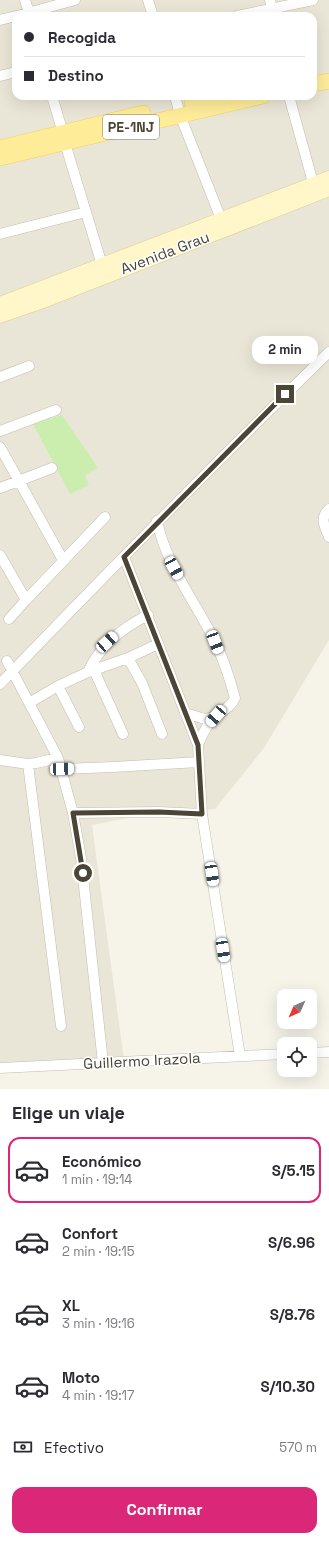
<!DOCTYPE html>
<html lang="es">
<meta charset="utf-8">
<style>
:root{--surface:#fff;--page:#f2f2f3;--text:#2b2b33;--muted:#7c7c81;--line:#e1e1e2;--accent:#db2777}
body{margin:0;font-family:"Space Grotesk",sans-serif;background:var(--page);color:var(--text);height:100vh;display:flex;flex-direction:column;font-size:15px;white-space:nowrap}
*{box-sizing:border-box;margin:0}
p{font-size:13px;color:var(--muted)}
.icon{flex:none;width:22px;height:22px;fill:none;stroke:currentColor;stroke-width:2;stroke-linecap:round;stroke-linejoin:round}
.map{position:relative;height:1089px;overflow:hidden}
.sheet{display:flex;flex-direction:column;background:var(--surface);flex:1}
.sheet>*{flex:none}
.guide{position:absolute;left:12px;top:12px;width:305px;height:88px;border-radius:12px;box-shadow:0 4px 16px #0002;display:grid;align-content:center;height:88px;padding:0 12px;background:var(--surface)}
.needle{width:26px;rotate:225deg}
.fabs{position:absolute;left:277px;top:989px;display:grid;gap:8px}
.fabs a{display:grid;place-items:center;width:40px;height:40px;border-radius:8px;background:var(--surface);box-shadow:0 4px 16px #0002;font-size:20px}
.end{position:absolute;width:18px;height:18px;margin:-9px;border:5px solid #4b4536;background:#fff;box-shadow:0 0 0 2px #fff}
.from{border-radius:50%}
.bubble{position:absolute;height:28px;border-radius:12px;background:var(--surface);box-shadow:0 4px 16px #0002;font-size:13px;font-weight:700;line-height:28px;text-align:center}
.car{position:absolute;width:12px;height:24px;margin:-12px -6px;border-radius:5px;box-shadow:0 0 3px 1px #0007;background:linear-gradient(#fff 24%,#345 0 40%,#fff 0 76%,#345 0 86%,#fff 0)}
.guide b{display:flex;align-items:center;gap:14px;height:38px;font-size:15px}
.guide b+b{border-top:1px solid var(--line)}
.guide i{width:10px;height:10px;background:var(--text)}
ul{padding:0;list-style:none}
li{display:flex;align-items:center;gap:12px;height:66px;margin:0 8px 6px;padding:0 4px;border:2px solid transparent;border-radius:12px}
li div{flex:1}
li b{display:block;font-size:15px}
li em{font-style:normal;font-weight:700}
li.selected{border-color:var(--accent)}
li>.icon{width:36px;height:36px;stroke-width:1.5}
h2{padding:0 12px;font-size:18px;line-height:48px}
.pay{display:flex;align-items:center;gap:10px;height:44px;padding:0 12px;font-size:15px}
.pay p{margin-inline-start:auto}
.primary-button{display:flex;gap:8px;margin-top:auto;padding:8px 12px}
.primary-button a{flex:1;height:46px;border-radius:12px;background:var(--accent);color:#fff;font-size:16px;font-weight:700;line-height:46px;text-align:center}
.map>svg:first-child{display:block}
.residential{fill:#eae6d7;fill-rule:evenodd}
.green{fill:#cbeeae}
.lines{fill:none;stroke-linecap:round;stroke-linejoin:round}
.street-casing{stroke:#c3bdaa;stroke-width:11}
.secondary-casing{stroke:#dace95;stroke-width:15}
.primary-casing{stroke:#efd25e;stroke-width:16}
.street{stroke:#fff;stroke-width:10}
.secondary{stroke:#fff7ca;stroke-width:14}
.primary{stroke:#ffec99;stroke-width:15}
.route{stroke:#4b4536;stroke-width:5}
.labels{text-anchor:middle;stroke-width:3;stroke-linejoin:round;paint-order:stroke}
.shield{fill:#fff;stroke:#817d72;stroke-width:1}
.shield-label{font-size:14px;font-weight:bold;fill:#4b4536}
.street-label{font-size:15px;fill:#4b4536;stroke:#fff}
</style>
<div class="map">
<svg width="329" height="1089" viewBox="0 0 329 1089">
<rect width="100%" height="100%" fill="#f6f3e9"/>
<path class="residential" d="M0 0H329V640L264 748 215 809 133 817 92 825 124 1060 0 1066ZM16 16H313V96H16Z"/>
<path class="green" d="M62 415 98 468 85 475 89 485 70 494 33 424Z"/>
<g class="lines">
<defs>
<path id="street" d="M25 0 30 16
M148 0 153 16
M270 0 274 16
M17 16 75 0
M237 16 313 0
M0 20 16 16
M0 76 16 72
M52 96 63 133
M175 96 180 115 223 224
M289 96 315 190
M65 143 102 265
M0 234 86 212
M0 377 29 366
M0 431 56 410
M0 447 63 560
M0 488 52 468
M329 509C319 519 325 526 329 537
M157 521C166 565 195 601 214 640 223 658 230 679 235 698 232 706 224 710 217 715 208 723 202 734 198 745
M0 555 26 600 105 517
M124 557 198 745 202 814 240 1056
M9 619 26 600
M128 658 142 683 162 734
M7 661 58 758
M94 670 123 734
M88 672C100 645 122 628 148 615
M0 684C108 572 217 461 329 352
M58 686 79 727
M29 703 58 686 88 672 128 658 158 644
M185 713 205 719 216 716
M0 760 28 764
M62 769 113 767 199 762
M73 813 159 812 202 814
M61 1026 28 764 36 763 58 758 73 813 81 858 103 1063
M310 1053 329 1052
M0 1068 284 1054"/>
<path id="secondary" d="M0 304 329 178
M0 316 43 301 329 189"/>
<path id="primary" d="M313 84 329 81
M192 102 216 96
M0 148 143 113
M0 158 263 96"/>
</defs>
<use href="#street" class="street-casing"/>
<use href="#secondary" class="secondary-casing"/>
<use href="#primary" class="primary-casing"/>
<use href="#street" class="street"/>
<use href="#secondary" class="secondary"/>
<use href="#primary" class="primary"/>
</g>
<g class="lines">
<path class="route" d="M83 873 73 813 159 812 202 814 198 745 124 557 285 394"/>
</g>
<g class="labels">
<rect class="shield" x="103" y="115" width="56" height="24" rx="3"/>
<g class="shield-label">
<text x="131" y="132">PE-1NJ</text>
</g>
<g class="street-label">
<text transform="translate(165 253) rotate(-21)" y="5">Avenida Grau</text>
<text transform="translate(142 1061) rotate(-3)" y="5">Guillermo Irazola</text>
</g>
</g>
</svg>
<div class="fabs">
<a><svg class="needle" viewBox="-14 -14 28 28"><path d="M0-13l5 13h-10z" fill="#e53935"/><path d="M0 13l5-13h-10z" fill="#7c7c81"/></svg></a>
<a><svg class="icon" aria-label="locate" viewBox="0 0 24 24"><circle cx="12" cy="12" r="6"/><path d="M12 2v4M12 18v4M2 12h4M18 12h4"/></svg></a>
</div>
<i class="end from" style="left:83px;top:873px"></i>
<i class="end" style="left:285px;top:394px"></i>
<div class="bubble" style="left:252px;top:336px;width:66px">2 min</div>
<i class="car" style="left:174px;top:568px;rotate:151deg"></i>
<i class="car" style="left:107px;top:642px;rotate:48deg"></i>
<i class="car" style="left:215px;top:642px;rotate:159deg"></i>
<i class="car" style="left:216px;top:716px;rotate:221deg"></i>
<i class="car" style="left:62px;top:769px;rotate:88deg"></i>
<i class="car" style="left:212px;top:874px;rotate:171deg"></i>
<i class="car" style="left:223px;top:950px;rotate:171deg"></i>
<div class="guide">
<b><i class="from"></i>Recogida</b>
<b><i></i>Destino</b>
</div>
</div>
<section class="sheet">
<h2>Elige un viaje</h2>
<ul>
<li class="selected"><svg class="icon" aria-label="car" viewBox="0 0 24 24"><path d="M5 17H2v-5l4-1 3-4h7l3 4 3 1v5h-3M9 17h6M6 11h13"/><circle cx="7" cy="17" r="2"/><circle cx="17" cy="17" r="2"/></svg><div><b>Económico</b><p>1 min · 19:14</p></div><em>S/5.15</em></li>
<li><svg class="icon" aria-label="car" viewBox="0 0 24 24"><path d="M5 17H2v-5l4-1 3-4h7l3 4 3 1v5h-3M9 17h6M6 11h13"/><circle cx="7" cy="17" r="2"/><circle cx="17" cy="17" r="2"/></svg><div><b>Confort</b><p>2 min · 19:15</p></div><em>S/6.96</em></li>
<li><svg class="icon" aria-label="car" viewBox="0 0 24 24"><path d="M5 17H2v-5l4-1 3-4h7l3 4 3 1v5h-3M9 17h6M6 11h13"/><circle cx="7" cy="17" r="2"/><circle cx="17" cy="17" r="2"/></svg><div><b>XL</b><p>3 min · 19:16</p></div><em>S/8.76</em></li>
<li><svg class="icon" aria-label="car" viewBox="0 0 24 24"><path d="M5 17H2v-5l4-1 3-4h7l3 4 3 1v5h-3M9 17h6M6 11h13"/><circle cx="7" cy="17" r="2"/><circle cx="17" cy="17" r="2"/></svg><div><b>Moto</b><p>4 min · 19:17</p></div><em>S/10.30</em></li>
</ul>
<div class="pay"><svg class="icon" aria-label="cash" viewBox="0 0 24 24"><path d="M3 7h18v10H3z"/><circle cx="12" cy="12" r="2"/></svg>Efectivo<p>570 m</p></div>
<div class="primary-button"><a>Confirmar</a></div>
</section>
